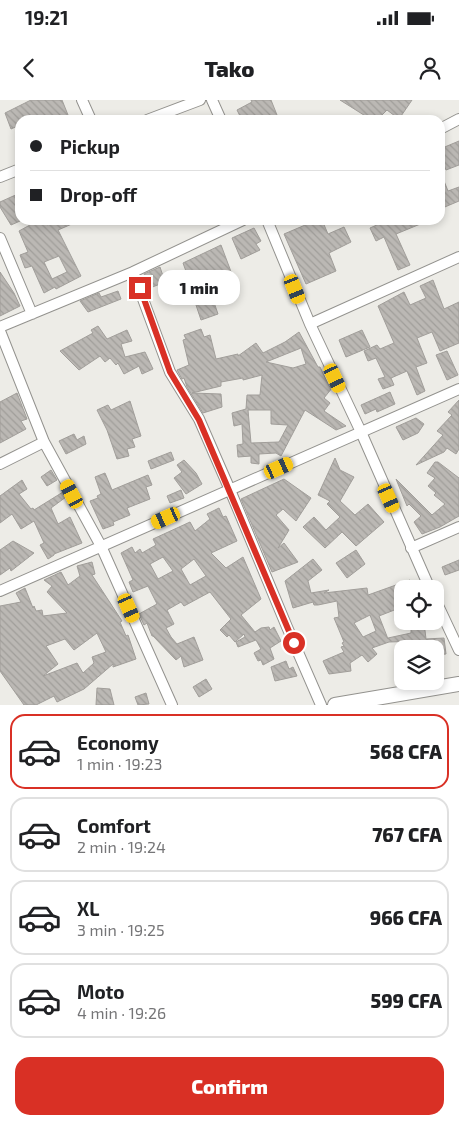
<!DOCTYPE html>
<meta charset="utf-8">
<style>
:root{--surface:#fff;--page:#f2f2f2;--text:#202124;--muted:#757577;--line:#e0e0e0;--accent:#d93025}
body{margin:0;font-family:"Exo 2",sans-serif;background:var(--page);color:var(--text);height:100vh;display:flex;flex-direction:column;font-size:19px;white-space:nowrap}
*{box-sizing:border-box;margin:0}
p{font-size:16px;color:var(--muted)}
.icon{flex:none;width:28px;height:28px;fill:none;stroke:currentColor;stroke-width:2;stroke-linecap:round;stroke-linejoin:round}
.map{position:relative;height:605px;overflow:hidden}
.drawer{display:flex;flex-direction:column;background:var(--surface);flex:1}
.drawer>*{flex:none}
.top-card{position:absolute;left:15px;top:15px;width:430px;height:110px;border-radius:15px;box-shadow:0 2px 8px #0003;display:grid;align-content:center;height:110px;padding:0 15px;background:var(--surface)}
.controls{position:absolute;left:394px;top:480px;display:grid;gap:10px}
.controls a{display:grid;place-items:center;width:50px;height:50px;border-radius:10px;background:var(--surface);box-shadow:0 2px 8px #0003;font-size:25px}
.end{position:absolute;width:22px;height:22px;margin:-11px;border:6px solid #d93025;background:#fff;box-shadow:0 0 0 2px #fff}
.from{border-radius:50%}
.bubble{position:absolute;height:35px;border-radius:15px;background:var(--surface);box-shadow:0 2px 8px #0003;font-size:16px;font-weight:800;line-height:35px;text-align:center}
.car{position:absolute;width:15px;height:30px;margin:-15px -8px;border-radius:6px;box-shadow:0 0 4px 1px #0007;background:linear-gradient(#f5c518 24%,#345 0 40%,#f5c518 0 76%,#345 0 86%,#f5c518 0)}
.top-card b{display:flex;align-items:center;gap:18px;height:48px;font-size:19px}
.top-card b+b{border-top:1px solid var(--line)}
.top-card i{width:12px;height:12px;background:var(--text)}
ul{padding:9px 0 0;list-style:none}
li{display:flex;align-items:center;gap:15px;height:75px;margin:0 10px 8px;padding:0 5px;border:2px solid var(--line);border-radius:15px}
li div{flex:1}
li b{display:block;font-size:19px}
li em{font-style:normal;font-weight:800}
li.current{border-color:var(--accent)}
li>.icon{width:45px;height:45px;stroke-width:1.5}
.primary-button{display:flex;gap:10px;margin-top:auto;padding:10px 15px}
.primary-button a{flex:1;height:58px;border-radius:15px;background:var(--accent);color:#fff;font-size:20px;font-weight:800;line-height:58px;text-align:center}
.status{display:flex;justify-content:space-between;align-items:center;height:35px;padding:0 25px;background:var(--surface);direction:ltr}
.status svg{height:14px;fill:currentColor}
header{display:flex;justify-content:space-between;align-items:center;height:65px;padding:0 15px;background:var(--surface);font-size:22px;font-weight:800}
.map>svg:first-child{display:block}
.building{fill:url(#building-back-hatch);stroke:#a19e9a;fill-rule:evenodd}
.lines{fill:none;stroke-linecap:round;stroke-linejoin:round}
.street-casing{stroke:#93928e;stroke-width:12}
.secondary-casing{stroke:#93928e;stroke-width:16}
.street{stroke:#fff;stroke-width:10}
.secondary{stroke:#fff;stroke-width:14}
.route{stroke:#d93025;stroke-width:6}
</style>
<div class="status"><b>19:21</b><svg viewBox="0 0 49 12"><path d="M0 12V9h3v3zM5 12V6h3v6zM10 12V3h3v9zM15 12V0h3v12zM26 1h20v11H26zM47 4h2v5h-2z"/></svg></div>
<header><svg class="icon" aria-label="back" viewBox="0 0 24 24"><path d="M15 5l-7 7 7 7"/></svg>Tako<svg class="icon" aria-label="person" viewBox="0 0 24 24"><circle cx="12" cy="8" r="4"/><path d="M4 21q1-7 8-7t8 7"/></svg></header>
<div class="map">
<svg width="459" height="605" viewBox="0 0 459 605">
<defs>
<pattern id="building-back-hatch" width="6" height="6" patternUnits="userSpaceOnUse" patternTransform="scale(1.25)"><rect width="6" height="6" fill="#bbb8b4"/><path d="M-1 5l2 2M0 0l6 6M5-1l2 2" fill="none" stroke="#a09e9a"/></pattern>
</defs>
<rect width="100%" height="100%" fill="#edece7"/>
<path class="building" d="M31 0H62L70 20H20V25L11 29 5 13Z
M251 0H271L279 20H242L237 10 252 2Z
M340 0H412L399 19 387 10 377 20 368 16 367 17Z
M459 41V65L446 70 440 54V49Z
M440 71 448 91 459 87V101L440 109Z
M20 93V121L11 125 0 107V102Z
M39 120 41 124 46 122 47 125 59 120H81L58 130 81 176 56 189 55 187 44 193 32 166 25 168 20 155 28 152 19 131ZM59 156 67 172 52 179 44 162Z
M317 120H322L328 134 344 127 351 142 329 153 336 171 306 184 284 134Z
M388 120H430L396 134 410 165 398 170 384 137 376 141 370 128Z
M254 128 261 141 256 144 260 150 241 159 232 138Z
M221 145 233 177 225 180 222 173 206 179 218 214 201 220 192 193 180 197 174 179 187 174 183 163Z
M160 167 165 182 150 188 144 174Z
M0 172 14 193 20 206 0 216Z
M433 180 444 209 459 202V243L440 251 432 232 417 238 427 263 416 267 425 291 417 295 407 271 391 278 394 285 383 289 378 279 385 277 376 258 368 261 364 251 377 245 380 249 394 243 378 206 404 192 410 205 426 198 420 186Z
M118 191 121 199 88 212 80 201 99 193 101 197Z
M98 226 107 239 127 230 132 241 121 244 125 257 145 252 153 269 142 274 139 266 124 274 118 263 116 265 110 258 105 262 100 256 79 270 60 251 93 233 91 230Z
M201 229 204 237 210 235 216 259 238 254V256L256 243 263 253 285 242 299 232 318 267H320L329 286 332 288 324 298 330 303 324 311 346 326 336 330 305 310 281 356 276 353 259 354V364L251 363V356L238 357 237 345 243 344 242 324 234 326 232 313 246 309 247 295H260L262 275 243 280V278L221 282V286L192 293 221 294 222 307 203 313 187 287 184 278 182 279 177 270 189 265 183 240 186 239 184 235ZM301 248 306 264 293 268 266 262ZM248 310H271V324L288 325 279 342 251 343Z
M362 230 370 247 346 257 339 240Z
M447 251 458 275 447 280 436 255Z
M390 292 395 304 377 312 376 309 365 314 361 305Z
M17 293 27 319 21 321 26 329 0 343V302Z
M459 300V349L456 354 447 348 444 352 416 365 443 335 437 331 452 315 448 312Z
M130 301 141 336 132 339 135 347 127 349 129 356 117 359 107 330 97 310 108 305 111 310Z
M416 318 424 324 418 333 403 340 396 327Z
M74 334 77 340 84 336 86 344 66 354 59 341Z
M171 352 174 360 151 369 148 361Z
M335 358 340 370 354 377 340 401 355 415 368 404 384 422 356 446 342 432 325 448 303 427 314 417 326 430 340 417 327 404 330 401 318 395Z
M184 360 196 373 202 384 186 394 174 378 182 372 177 365Z
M435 362H438L459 378V416L440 427 422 434 414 422 421 416 409 404 407 406 396 379 432 415 445 404 434 395 436 393 428 386 435 378 427 373Z
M51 370 57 380 47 386 41 377Z
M105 373 112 390 148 375 152 385 146 387 150 399 127 408 130 415 113 422 114 425 103 429 90 401 98 398 97 396 101 394 95 377Z
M284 379 311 398 296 421 283 409 276 415 289 430 278 448 284 443 298 462 272 472 241 399Z
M22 380 27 389 19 394 31 409 33 408 34 410 63 392 66 397 51 408 58 424 70 417 82 443 54 454V455L48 459 40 445 44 443 34 421 21 429 12 414 0 423V396Z
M181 390 184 398 170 403 167 396Z
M219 408 223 417 226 416 237 441 211 453 226 468 243 457 261 499 241 515 255 532 261 528 269 527 270 530 274 527 281 541 270 548 274 559 263 565 261 560 258 561 254 553 261 549 256 540 238 547 236 542 245 537 244 534 235 542 229 535 227 537 220 530 231 519 210 492 184 506 181 502 167 510 174 524 166 528 171 537 177 544 194 537 203 560 184 567 181 556 176 560 153 536H152L147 523 144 525 139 514 157 504 148 486 133 492 129 482 133 480 121 453 132 447 135 453 140 449 142 453 156 445 153 439 190 422 195 431 210 419 207 414ZM163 457 173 471 158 479 150 464ZM194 459 206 476 190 485 181 469Z
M13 441 34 453 11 471 10 468 0 475V450Z
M356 450 365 464 347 478 336 463Z
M313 459 322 470 308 481 311 493 329 490 324 493 367 488 368 495 410 480 414 489H402V507L379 516 388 539V538L411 533V527L424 522 426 539 444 538 446 554 435 555V549H420L419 541 389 542 372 548 377 554 368 562 362 555 350 563 351 571 329 574 323 561 344 552 341 547 344 546 342 543 344 542 334 518 339 517 337 501 318 505H314L313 502 293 508 285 481ZM370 515 376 531 363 537 354 523Z
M459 460V470L445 475 442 467Z
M92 462 95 474 92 475 122 521 120 522 126 536 128 535 136 559 113 567V564L84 589 57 602 54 596 36 605H24L0 571V506L21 502 16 493 25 488 33 508 34 506 36 511 42 510 43 516 67 513 47 492 52 486 44 480 61 472 68 485 80 476 77 466ZM97 533 106 552 92 557 94 563 83 573 77 563 43 576 58 564 46 546 65 539 74 550Z
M286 561 289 569 293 567 297 576 275 581 271 567Z
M206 579 212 589 199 597 193 587Z
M97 588 110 589 114 605H96Z
M146 593 149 604 138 605 135 597Z"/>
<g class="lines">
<defs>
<path id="street" d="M82 0 91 20
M212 0 221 20
M147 20 200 0
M440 29 459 19
M0 77 20 69
M267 120 310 224 361 332 430 489
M0 138 32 214
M133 172 170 272 199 319 230 390 287 527 321 605
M310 224 459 157
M0 227 133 172 243 120
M0 231 44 342 101 446 172 605
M0 364 44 342
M411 448 459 427
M0 491 459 289
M435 499 459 550"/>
<path id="secondary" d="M335 605 459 584"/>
</defs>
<use href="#street" class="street-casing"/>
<use href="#secondary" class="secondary-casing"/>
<use href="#street" class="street"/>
<use href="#secondary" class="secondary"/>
</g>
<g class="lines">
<path class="route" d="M140 188 170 272 199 320 294 543"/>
</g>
</svg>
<div class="controls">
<a><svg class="icon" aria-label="locate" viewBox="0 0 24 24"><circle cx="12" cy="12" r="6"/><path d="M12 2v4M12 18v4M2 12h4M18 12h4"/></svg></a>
<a><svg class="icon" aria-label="layers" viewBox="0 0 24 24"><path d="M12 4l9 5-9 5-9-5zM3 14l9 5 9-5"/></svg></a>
</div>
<i class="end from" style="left:294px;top:543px"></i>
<i class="end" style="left:140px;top:188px"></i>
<div class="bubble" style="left:158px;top:170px;width:82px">1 min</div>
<i class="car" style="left:295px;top:189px;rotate:158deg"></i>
<i class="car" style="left:335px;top:278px;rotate:155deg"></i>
<i class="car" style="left:279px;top:368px;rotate:66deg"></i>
<i class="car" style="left:72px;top:394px;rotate:332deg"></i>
<i class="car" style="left:389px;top:398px;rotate:156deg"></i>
<i class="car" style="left:166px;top:418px;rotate:246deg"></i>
<i class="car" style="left:129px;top:508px;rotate:156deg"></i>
<div class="top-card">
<b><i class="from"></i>Pickup</b>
<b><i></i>Drop-off</b>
</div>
</div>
<section class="drawer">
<ul>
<li class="current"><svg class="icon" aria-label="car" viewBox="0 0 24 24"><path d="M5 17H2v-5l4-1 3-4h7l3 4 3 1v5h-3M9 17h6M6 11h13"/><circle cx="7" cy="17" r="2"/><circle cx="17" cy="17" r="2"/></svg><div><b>Economy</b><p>1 min · 19:23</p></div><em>568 CFA</em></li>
<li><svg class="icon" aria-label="car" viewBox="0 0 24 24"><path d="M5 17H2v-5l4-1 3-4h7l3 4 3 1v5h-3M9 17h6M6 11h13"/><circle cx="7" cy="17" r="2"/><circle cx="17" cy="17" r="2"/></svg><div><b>Comfort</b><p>2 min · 19:24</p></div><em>767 CFA</em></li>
<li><svg class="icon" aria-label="car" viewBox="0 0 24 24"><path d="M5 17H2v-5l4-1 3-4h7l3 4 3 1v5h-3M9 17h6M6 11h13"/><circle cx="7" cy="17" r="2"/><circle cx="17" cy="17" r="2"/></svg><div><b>XL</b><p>3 min · 19:25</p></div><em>966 CFA</em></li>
<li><svg class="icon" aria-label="car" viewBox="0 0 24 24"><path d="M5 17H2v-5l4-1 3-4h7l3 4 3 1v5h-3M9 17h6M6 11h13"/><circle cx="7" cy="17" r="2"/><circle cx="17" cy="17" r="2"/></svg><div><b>Moto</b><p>4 min · 19:26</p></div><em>599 CFA</em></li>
</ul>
<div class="primary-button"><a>Confirm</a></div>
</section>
